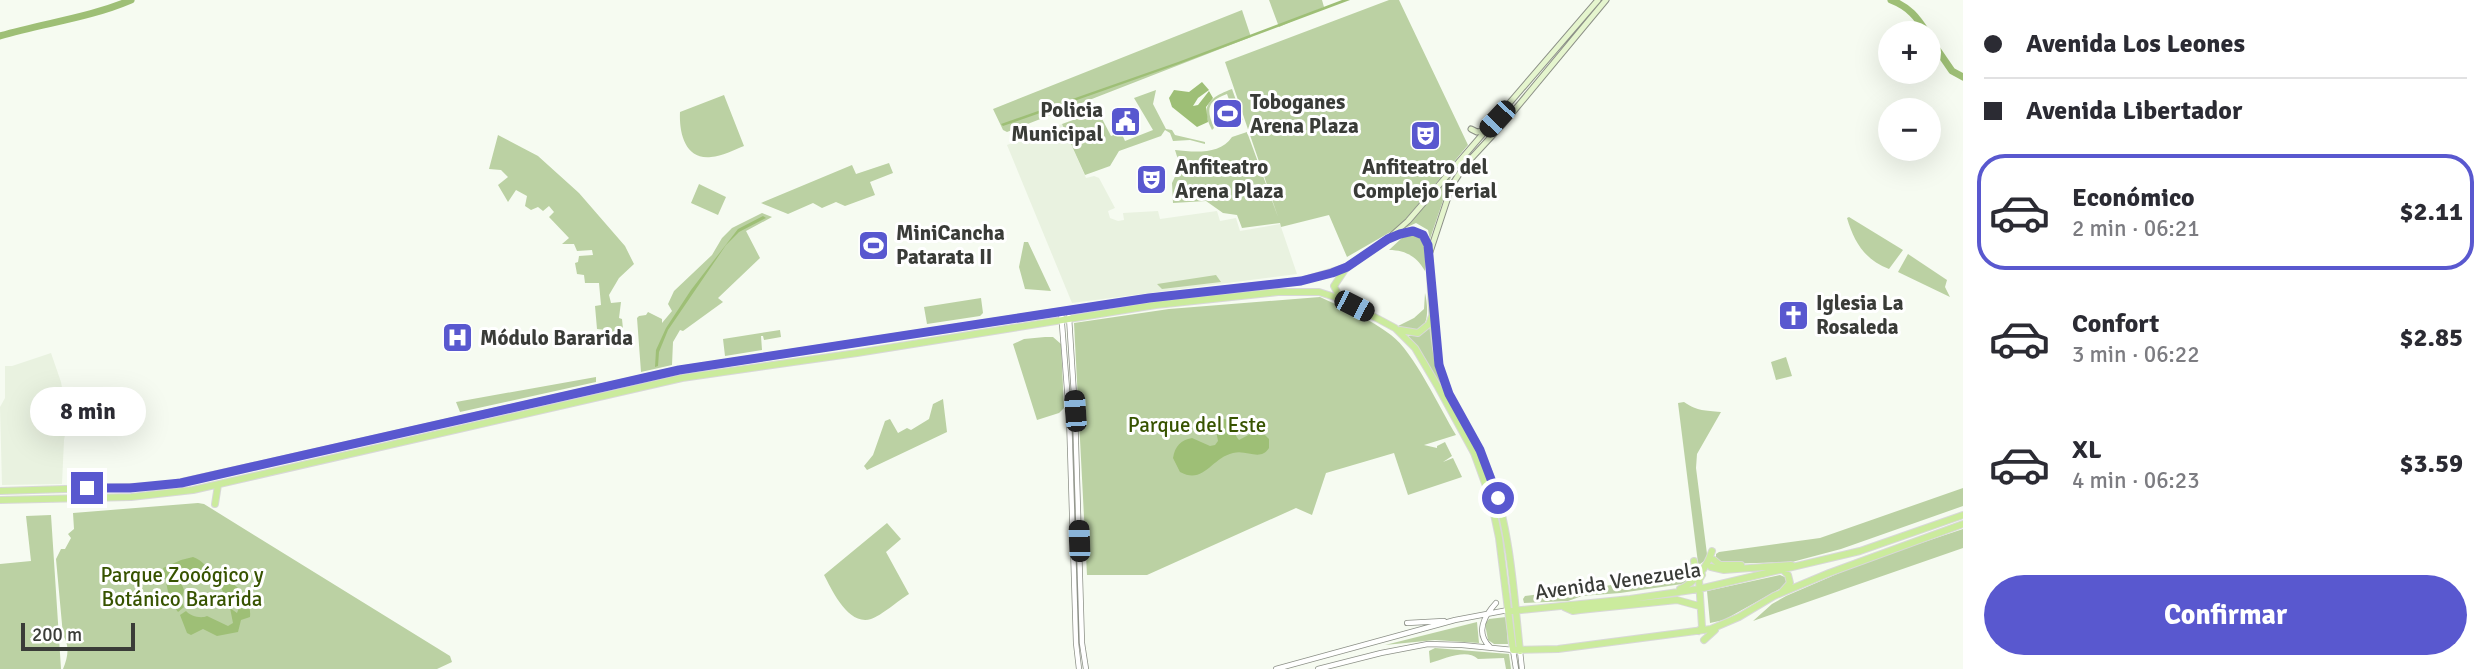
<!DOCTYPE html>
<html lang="es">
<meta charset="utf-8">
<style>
:root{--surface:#fff;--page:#f2f2f3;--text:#2b2b33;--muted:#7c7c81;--line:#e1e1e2;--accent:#5958cf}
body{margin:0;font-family:Signika,sans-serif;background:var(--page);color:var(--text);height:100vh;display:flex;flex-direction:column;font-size:26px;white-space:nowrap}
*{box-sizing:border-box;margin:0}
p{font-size:23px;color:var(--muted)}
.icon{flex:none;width:38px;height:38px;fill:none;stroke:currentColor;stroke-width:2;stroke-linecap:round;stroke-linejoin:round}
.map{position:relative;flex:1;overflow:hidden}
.drawer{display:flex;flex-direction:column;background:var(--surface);width:525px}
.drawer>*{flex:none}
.guide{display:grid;align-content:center;height:154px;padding:0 21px;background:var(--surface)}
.fabs{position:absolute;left:1878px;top:21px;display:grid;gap:14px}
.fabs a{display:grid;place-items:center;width:63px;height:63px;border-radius:50%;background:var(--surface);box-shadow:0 7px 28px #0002;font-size:35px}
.scale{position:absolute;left:21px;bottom:18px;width:114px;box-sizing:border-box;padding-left:7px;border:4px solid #3a3c38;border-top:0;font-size:19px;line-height:24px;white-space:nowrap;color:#3a3c38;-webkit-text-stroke:5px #fff;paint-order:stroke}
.end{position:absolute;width:32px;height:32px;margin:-16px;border:9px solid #5958cf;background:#fff;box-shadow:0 0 0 4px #fff}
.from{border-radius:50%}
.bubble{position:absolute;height:49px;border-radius:24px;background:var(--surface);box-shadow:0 7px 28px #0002;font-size:23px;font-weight:800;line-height:49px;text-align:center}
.car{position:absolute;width:21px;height:42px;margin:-21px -10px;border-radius:9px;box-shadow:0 0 5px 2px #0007;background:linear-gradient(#222 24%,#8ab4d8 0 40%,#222 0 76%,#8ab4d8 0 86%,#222 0)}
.guide b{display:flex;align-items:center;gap:24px;height:66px;font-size:26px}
.guide b+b{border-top:2px solid var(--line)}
.guide i{width:18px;height:18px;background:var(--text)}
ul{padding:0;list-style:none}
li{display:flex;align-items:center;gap:21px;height:116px;margin:0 14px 10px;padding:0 7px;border:4px solid transparent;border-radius:28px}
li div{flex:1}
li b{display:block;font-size:26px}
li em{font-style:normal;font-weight:800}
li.selected{border-color:var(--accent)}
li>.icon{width:63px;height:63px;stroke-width:1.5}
.button{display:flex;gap:14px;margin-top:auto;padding:14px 21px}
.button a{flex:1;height:80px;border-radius:42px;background:var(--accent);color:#fff;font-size:28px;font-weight:800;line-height:80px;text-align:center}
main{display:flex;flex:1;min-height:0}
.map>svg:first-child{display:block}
.built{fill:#e9f2e0}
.green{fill:#bbd1a3}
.water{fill:#9ebf76}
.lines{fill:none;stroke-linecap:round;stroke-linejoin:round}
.river{stroke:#9ebf76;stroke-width:7}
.tertiary-casing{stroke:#8c9087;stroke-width:6}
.secondary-casing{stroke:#8c9087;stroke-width:7}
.primary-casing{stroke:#d8d8d7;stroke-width:8}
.tertiary{stroke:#fff;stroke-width:4.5}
.secondary{stroke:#e5f5ce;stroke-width:5}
.primary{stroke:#cbeb9d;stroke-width:6}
.route{stroke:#5958cf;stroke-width:9}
.labels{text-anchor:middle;stroke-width:6;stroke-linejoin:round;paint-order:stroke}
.poi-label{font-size:21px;font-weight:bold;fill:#3a3c38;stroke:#fff;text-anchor:start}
.park-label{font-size:21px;fill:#375300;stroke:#fff}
.street-label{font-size:21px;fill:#3a3c38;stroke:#fff}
</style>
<main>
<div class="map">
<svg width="1963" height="669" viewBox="0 0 1963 669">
<rect width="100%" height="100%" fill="#f6fbf1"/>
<path class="built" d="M1062 124 1086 178 1094 176 1099 178 1115 208 1108 211 1110 218 1118 221 1124 220 1123 213 1158 211 1160 219 1217 211 1220 221 1236 218 1240 231 1280 224 1297 274 1072 303 1007 145Z
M51 353 61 382 68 420 64 440 62 484 2 485 0 407 5 398V366H12Z"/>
<path class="green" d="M1269 0H1322L1324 7 1279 27Z
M1389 0H1399L1468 145 1399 227 1347 257 1329 215 1281 227 1280 223 1242 228 1237 215 1223 213 1206 201 1173 203 1172 183 1180 166 1175 150C1194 152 1220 155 1232 137L1247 132 1278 217 1225 62Z
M1242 10 1251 37 1007 132 1003 130 993 109Z
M1232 89 1243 120 1237 122 1227 94C1207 101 1206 109 1214 128L1212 130C1199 106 1210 97 1232 89Z
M1156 90 1153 104 1166 129 1172 130 1175 135 1205 142V144L1190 140 1173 141 1170 133 1165 130 1161 136 1119 151 1110 166 1085 175 1062 124 1098 111 1111 136 1121 132 1125 141 1153 130 1134 98Z
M724 95 744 146C734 150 722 156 711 157 685 160 679 133 680 112Z
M498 135 538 156 579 193 625 246 634 264 619 278 609 295 611 303 621 302 619 318 622 319 624 339H607L606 330 597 329 595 306 601 305 599 283H585L584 275 577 274 575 263 578 262 579 256 593 255 592 250 577 251 574 244H562L569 238 549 217 554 212 549 206 543 211 538 207 531 210 525 206 527 196 516 190 508 202 498 185 508 177 501 170 489 169Z
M889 163 893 173 870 182 875 195 845 206 836 202 822 208 813 203 788 214 761 203 852 165 856 174Z
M1452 174 1430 239 1428 230 1416 223 1405 228Z
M699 184 726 197 718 215 691 203Z
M762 213 772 217 746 231 760 258 718 298 723 302 683 331 680 330 673 342 672 365 641 372 637 318 639 316 646 315 648 312 662 319V323L672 311 668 304 674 291 712 255 722 238 732 228Z
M1849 217 1903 250 1889 269C1865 260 1854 242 1847 218Z
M1413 234C1429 241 1426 256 1425 271 1417 257 1406 250 1389 250L1404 236Z
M1024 242H1028L1051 291 1025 289 1019 267Z
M1908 254 1947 280 1945 287 1950 297 1898 272Z
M1216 275 1221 282 1162 289 1157 284Z
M1425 293C1430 314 1428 343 1398 326L1414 318 1424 309Z
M1320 297C1344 308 1370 319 1391 335 1414 352 1440 409 1456 435L1424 445 1437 448V446L1445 442 1452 456 1443 462 1453 458 1462 477 1408 495 1394 453 1326 473 1312 515 1296 508 1147 575H1087L1074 323 1169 309Z
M981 298 983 313 980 316 927 324 924 307Z
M1432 326 1440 379 1449 398 1408 336 1422 334Z
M780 330 781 337 764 340 763 336H761L762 350 725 356 723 339Z
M1045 337H1053L1061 344 1064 408 1059 413 1037 420 1013 344 1024 339Z
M1786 357 1792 376 1776 380 1771 362Z
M596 377V382L460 412 456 402Z
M943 399 947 432 867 470 864 466 873 455 885 421 890 419 898 433 907 428 911 430 929 419 933 404Z
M1684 402C1699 412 1704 410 1721 412L1697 454 1696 468 1707 554V559L1700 564 1698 563 1678 403Z
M1963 488V506L1841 549 1792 562 1724 564 1716 559V554L1719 552 1820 538Z
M198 503 204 504 450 656 452 662 437 669H63C68 657 70 646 63 635L56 559 61 549H65L71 538 68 534 74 529 73 513Z
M51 515 61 669H0V564L31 561 26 516Z
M887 523 901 539 886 552 909 594C899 600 881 616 871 619 848 626 832 590 824 575Z
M1963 529V548L1753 621 1772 604 1786 596 1867 561Z
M1780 575 1787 578 1785 586 1724 620 1710 623 1707 591Z
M1690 579 1682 584 1620 593 1582 596 1568 601 1524 603 1523 599 1525 596 1643 581Z
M1506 617 1508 644H1494L1488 640 1485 624 1489 619Z
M1477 622 1479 643 1435 640 1385 645Z
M1435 648 1509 654 1511 669H1506L1504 658 1478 659C1466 648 1445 659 1430 663L1429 651Z"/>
<path class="water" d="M1342 0H1350L1179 64 1003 126 1001 124 1178 62Z
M1202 82 1209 90 1198 98 1193 106 1198 105 1209 91 1213 98 1206 107 1208 122 1197 127 1172 107 1169 98 1174 90 1189 92Z
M763 216 766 218 739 232 726 245 668 330 659 352 658 366 655 367 656 350 666 328 691 290 738 229Z
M1219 419C1234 417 1231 431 1239 440L1254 432H1262L1269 439V448C1260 462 1247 449 1233 453 1211 458 1204 485 1180 472L1173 458C1175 446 1181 440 1192 438L1210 446 1215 445 1218 441 1215 425Z
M193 557C203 560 207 569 216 574 234 583 252 594 250 617L241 620 238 632 217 636 203 629 191 635 187 633 180 615 186 611C190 616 201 619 207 616L228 626 233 623 230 608 237 613 240 605 235 603 234 608 231 607 218 582 204 579 197 573 190 571 180 580 184 590 181 601 184 607 178 612 170 601 163 568 181 560Z"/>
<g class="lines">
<path class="river" d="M1891 0C1909 7 1917 17 1927 33
M0 36C44 23 89 18 131 0
M1928 36 1952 71 1963 77"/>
<defs>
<path id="tertiary" d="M1061 311 1069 415 1076 643 1079 669
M1069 317 1075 411 1082 643 1086 669
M1407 623 1444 621
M1490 647C1475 633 1484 616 1496 603
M1520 651 1522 669
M1276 669 1455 620 1508 610
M1318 669 1381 653 1428 644 1462 645 1513 650 1516 669"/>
<path id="secondary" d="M1471 129 1477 132 1483 131
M1390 237 1408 221 1598 0
M1430 252 1452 185 1465 165 1503 124 1606 0"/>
<path id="primary" d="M1340 298 1334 286 1346 268
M1400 330 1418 333 1429 324 1432 316
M0 491 164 486 679 370 1149 298 1301 281 1347 267 1388 239 1400 234 1413 231 1423 235 1428 245C1432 285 1430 328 1440 367 1449 408 1479 443 1493 483 1511 536 1514 596 1520 651
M0 500 131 497 193 490 682 378 857 353 1156 305 1278 292H1319L1341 299 1395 328 1415 348 1438 387 1474 453 1491 500 1499 538 1513 650 1558 649 1711 629 1739 617 1774 596 1829 573 1963 524
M215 504 218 485
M1714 560 1720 565H1741
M1711 567 1724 570 1791 565
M1693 580 1696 573 1694 561
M1680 589C1696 582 1707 567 1712 551
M1782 592 1790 583 1788 575 1783 570
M1564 607 1573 611 1580 610 1677 600 1699 606
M1512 611 1630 599 1699 589 1860 551 1963 515
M1699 631 1702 627 1699 580 1702 575
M1704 640 1715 630"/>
</defs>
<use href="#tertiary" class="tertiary-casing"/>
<use href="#secondary" class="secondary-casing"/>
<use href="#primary" class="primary-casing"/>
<use href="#tertiary" class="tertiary"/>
<use href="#secondary" class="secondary"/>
<use href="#primary" class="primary"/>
</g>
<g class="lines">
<path class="route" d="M87 488H130L181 483 679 370 1149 298 1301 281 1332 273 1347 267 1388 239 1400 234 1413 231 1423 235 1428 245 1439 365 1449 394 1480 450 1498 498"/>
</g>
<defs>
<symbol id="stadium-square" viewBox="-11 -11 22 22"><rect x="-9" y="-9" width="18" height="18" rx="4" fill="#5958cf" stroke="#fff"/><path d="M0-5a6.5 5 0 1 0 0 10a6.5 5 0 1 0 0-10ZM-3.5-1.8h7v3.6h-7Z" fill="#fff"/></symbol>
<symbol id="civic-square" viewBox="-11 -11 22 22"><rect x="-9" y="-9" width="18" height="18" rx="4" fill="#5958cf" stroke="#fff"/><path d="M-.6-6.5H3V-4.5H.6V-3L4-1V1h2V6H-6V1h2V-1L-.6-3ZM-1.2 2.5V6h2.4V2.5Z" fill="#fff"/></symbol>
<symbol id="theatre-square" viewBox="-11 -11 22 22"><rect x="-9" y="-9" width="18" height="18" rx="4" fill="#5958cf" stroke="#fff"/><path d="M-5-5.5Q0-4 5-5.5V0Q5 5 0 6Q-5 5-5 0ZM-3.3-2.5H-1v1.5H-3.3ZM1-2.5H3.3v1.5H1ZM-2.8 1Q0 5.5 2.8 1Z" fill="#fff"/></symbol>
<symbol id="church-square" viewBox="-11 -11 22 22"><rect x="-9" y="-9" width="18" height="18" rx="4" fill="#5958cf" stroke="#fff"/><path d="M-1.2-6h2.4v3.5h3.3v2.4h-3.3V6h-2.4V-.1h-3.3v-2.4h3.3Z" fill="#fff"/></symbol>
<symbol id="hospital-square" viewBox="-11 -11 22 22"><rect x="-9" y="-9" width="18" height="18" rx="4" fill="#5958cf" stroke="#fff"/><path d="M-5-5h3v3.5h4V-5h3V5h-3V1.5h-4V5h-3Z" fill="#fff"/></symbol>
</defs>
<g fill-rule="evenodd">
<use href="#stadium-square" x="1210" y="96" width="35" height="35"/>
<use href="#civic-square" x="1108" y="104" width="35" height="35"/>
<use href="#theatre-square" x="1408" y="118" width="35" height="35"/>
<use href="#theatre-square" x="1134" y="162" width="35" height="35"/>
<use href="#stadium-square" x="856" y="228" width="35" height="35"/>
<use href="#church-square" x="1776" y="298" width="35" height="35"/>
<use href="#hospital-square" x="440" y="320" width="35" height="35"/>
</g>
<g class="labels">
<g class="poi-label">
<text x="1250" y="109">Toboganes<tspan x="1250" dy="24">Arena Plaza</tspan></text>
<text x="1103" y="117" text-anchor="end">Policia<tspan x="1103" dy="24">Municipal</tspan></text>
<text x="1175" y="174">Anfiteatro<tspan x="1175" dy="24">Arena Plaza</tspan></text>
<text x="1425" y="174" text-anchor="middle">Anfiteatro del<tspan x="1425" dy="24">Complejo Ferial</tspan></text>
<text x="896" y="240">MiniCancha<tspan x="896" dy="24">Patarata II</tspan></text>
<text x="1816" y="310">Iglesia La<tspan x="1816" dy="24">Rosaleda</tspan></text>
<text x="480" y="345">Módulo Bararida</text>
</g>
<g class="park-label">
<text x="1197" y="432">Parque del Este</text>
<text x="182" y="582">Parque Zooógico y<tspan x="182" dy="24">Botánico Bararida</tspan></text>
</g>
<g class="street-label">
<text transform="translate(1618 581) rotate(-8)" y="7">Avenida Venezuela</text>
</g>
</g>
</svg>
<div class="fabs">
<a>+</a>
<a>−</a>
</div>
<div class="scale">200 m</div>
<i class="end from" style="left:1498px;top:498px"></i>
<i class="end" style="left:87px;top:488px"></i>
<div class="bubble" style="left:30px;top:387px;width:116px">8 min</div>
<i class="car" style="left:1497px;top:119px;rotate:223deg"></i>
<i class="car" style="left:1354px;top:306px;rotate:117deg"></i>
<i class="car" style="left:1075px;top:411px;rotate:356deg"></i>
<i class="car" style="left:1079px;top:541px;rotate:358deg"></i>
</div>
<section class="drawer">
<div class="guide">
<b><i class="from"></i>Avenida Los Leones</b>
<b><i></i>Avenida Libertador</b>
</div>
<ul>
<li class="selected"><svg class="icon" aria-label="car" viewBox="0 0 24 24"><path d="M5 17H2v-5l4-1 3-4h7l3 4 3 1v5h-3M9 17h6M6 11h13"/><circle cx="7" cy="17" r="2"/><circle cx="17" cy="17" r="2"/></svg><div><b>Económico</b><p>2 min · 06:21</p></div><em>$2.11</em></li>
<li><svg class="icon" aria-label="car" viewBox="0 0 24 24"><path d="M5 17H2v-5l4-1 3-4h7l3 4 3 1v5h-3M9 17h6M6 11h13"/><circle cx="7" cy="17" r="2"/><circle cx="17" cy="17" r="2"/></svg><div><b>Confort</b><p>3 min · 06:22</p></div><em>$2.85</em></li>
<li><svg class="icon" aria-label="car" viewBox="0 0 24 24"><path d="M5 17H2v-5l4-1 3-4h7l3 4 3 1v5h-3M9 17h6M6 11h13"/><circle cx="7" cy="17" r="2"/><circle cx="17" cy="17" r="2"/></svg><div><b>XL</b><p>4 min · 06:23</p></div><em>$3.59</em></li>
</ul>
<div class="button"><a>Confirmar</a></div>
</section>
</main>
